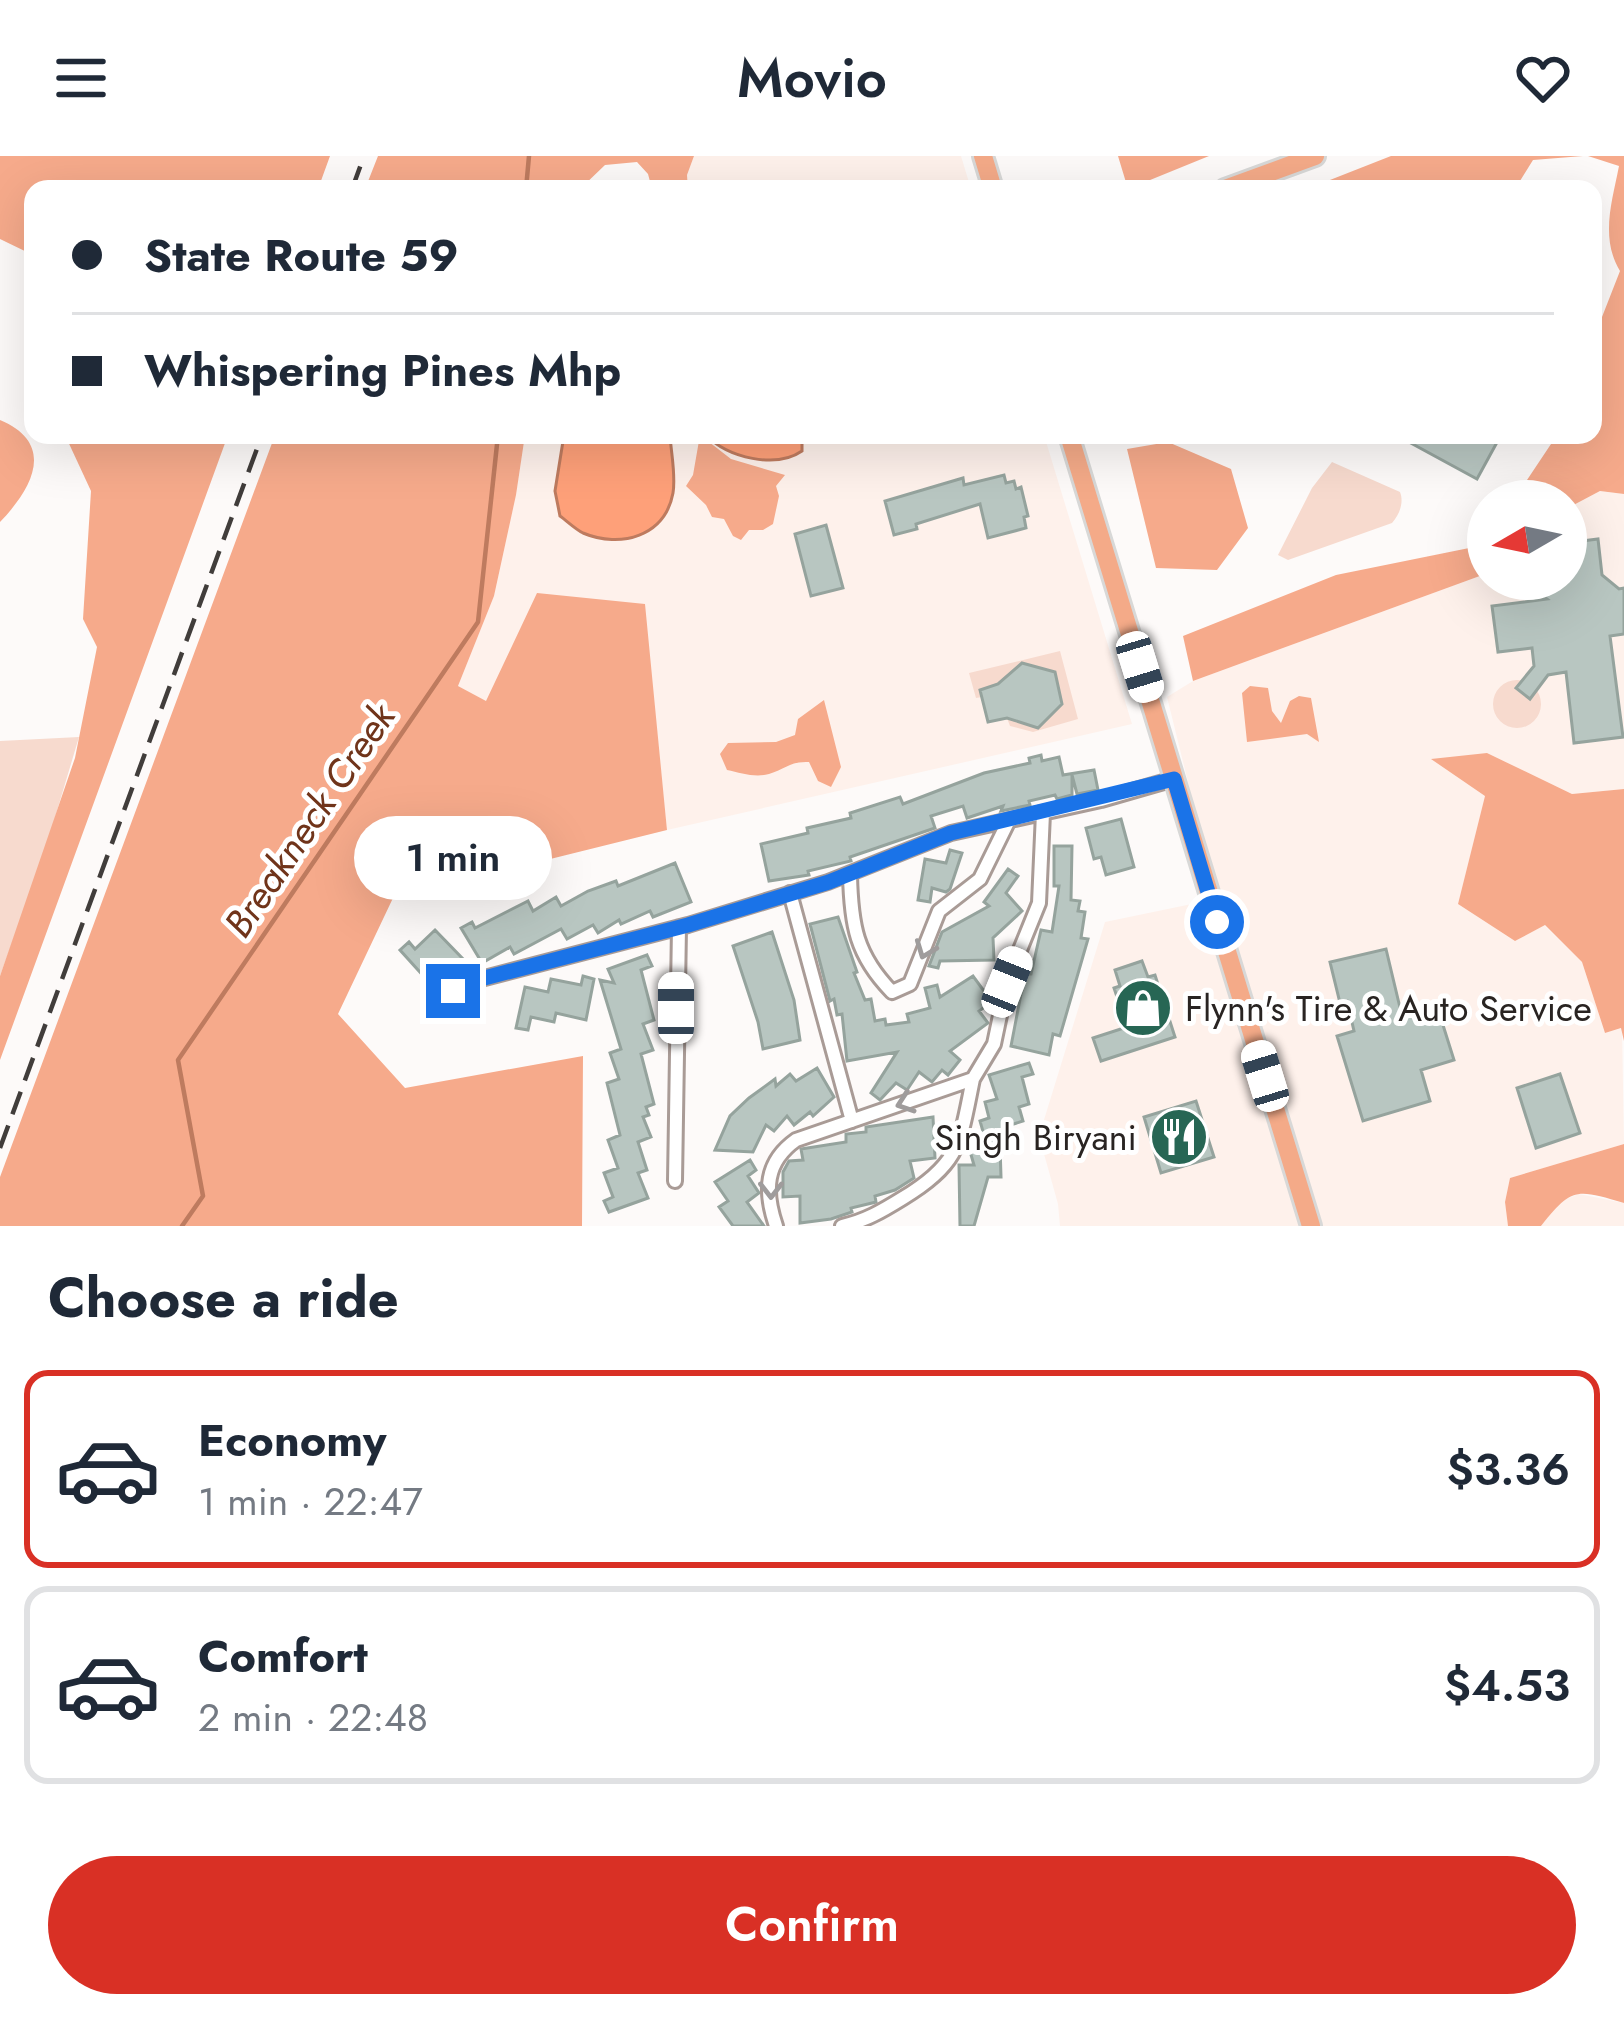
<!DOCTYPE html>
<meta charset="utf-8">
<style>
:root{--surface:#fff;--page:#f6f6f7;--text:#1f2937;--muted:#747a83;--line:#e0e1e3;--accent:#d93025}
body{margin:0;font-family:Jost,sans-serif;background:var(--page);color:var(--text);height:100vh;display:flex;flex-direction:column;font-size:45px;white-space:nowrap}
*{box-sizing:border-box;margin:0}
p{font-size:39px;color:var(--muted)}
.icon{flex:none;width:66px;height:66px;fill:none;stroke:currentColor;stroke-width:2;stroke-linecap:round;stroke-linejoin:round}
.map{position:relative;height:1070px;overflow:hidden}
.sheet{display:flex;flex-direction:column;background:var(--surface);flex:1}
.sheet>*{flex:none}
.banner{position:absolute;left:24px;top:24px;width:1578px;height:264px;border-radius:24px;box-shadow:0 12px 48px #0002;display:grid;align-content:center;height:264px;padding:0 48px;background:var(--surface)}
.needle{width:78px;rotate:261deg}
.buttons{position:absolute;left:1467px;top:324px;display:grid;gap:24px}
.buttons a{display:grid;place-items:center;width:120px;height:120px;border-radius:50%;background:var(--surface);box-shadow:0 12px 48px #0002;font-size:60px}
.end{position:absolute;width:54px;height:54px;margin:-27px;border:15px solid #1a73e8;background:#fff;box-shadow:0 0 0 6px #fff}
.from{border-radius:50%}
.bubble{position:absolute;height:84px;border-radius:42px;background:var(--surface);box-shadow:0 12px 48px #0002;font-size:39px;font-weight:600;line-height:84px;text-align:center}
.car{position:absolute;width:36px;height:72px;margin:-36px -18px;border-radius:15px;box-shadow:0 0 9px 3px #0007;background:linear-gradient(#fff 24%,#345 0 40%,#fff 0 76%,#345 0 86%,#fff 0)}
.banner b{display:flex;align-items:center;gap:42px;height:114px;font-size:45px}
.banner b+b{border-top:3px solid var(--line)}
.banner i{width:30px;height:30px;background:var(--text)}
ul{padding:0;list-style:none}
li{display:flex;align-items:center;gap:36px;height:198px;margin:0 24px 18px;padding:0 24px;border:6px solid var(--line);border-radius:24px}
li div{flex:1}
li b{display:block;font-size:45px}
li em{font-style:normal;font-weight:600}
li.current{border-color:var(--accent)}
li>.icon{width:108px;height:108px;stroke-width:1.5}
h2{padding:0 48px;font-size:54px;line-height:144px}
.action{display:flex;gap:24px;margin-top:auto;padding:24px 48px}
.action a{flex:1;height:138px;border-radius:72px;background:var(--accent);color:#fff;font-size:48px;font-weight:600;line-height:138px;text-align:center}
header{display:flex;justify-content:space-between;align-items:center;height:156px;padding:0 48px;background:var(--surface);font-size:54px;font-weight:600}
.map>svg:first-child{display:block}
.built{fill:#fef1eb}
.green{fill:#f7dace}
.forest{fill:#f6aa8b}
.water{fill:#fea079;stroke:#be7b5f;stroke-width:3}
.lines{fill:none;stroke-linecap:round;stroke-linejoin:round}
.stream{stroke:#be7b5f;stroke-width:4.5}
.building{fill:#b8c6c1;stroke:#95a39d;stroke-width:3}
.street-casing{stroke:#a99b96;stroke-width:18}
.primary-casing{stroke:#d8d8d7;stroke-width:24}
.street{stroke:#fff;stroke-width:12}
.primary{stroke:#f4aa88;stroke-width:18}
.rail{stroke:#413d3b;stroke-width:4.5;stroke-dasharray:24 12;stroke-linecap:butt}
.oneway{stroke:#9f9c9c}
.route{stroke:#1a73e8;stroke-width:15}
.labels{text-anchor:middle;stroke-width:10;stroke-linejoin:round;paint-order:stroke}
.poi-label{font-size:36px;fill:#292422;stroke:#fff;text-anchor:start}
.water-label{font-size:39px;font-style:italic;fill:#70341a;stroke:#fff}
</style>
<header><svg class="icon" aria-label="menu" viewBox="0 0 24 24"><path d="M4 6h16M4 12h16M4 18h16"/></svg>Movio<svg class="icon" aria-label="heart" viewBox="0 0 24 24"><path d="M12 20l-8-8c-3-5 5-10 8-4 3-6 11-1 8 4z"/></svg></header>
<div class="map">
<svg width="1624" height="1070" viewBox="0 0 1624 1070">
<rect width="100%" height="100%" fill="#fdfaf9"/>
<path class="built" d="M694 0H961L971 33H688L687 19Z
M525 279H1044L1132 568 667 674 644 448 486 546 458 530 494 440 516 339Z
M1600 335 1624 338V633L1572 638 1487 597 1485 640 1458 748 1515 785 1544 769 1582 806 1605 877 1622 872 1624 988 1510 1022 1505 1046 1508 1070H1060L1058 1048 1039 980 1105 766 1211 744 1177 632 1189 630 1167 541 1193 525 1488 417V423H1566V353Z
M1579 1038 1624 1047V1070H1541L1558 1046Z"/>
<path class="green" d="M1332 306 1400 336C1404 346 1400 358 1392 367L1288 404 1278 399 1312 332Z
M1060 495 1078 563 1033 576 1010 570 1007 562 1038 572 1062 548 1055 517 1022 507 998 528 980 534 982 541 976 542 969 517Z
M1493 548a24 24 0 1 1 48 0a24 24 0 1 1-48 0Z
M79 581 45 695 0 820V585Z"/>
<path class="forest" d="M0 0H330L318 33H33V99L0 83Z
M378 0H694L687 19 688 33H652L648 18 637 6 605 9 580 33H365Z
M1118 0H1209L1128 33Z
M1391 0H1583L1533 4 1515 33H1307Z
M1588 0H1624V338L1600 335 1566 353V345H1513L1557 279H1593V184L1620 115C1600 82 1612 46 1619 10Z
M0 264C57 288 32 333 0 366Z
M65 279H228L0 904V820L75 602 97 491 83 463 91 335Z
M275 279H525L516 339 494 440 458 530 486 545 537 437 645 448 667 674 393 742 338 858 405 932 583 900 582 1070H0V1021Z
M700 279 731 303 785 319 776 330 779 340 773 368 763 374H749L741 384 733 380 724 363 712 361 706 349 686 330 693 319Z
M1168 286 1231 313 1248 372 1217 414 1156 412 1127 293Z
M1488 383V417L1193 525 1183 480 1336 419 1484 389Z
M1250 530 1268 532 1272 555 1281 567 1290 545 1299 540 1311 542 1319 586 1307 578 1247 586 1242 537Z
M824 544 841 611 831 631 818 625 809 606C791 605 785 613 769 618 755 622 741 617 727 614L720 598 728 587 776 586 795 579 798 563Z
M1487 597 1572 638 1624 633V885L1621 872 1605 877 1582 806 1545 769 1515 785 1458 748 1485 640 1431 603Z
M1624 988V1047C1576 1033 1572 1031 1541 1070H1508L1505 1046 1510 1022Z"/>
<path class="water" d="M564 279H670C671 297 676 319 673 337 665 380 621 393 583 377 575 373 567 365 560 360L555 335Z
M706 279H802V295C776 313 728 302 706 279Z"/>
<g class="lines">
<path class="stream" d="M526 33 529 0
M182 1070 203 1040 178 904 478 466 498 279"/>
</g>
<path class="building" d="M1396 279H1501L1477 323Z
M1004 319 1006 327 1014 325 1016 333 1021 331 1028 360 1024 361 1026 372 988 382 980 348 916 368 917 373 894 379 885 345 963 322 964 329Z
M826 369 843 432 811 440 795 378Z
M1598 383 1602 419 1619 433 1624 432V478L1610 480 1623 581 1574 587 1566 516 1548 519 1530 543 1516 532 1534 510 1532 492 1498 496 1492 450 1547 443 1521 423H1566V387Z
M1022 507 1055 516 1062 548 1038 572 1007 562 988 566 980 534 998 528Z
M1041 599 1042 605 1059 601 1063 619 1094 614 1098 634 1077 638 1072 619V639L1068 640 1057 643 1055 639 1029 645 1030 649 1001 655 1003 650 967 662 963 650 931 660 935 672 850 701 851 705 808 715 809 719 769 725 761 688 808 677 807 672 851 662 850 657 900 641 903 648 984 617 1030 607 1029 602Z
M1121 663 1134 711 1106 719 1101 701 1094 703 1086 672Z
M1054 690H1072L1071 744 1080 745 1078 755 1085 756 1081 782 1088 783 1060 880 1053 878 1049 899 1011 890 1021 838 1027 818H1031L1041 774 1052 776 1059 730H1054Z
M950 694 962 697 950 733 946 736 932 732 930 746 918 744 925 703 946 707Z
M675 707 691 746 653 761 650 755 621 768 619 764 598 777 593 769 567 783 561 773 514 798 510 791 482 807 461 772 472 766 475 772 528 745 533 755 556 741 561 750 588 735 616 725 618 730Z
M1008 713 1018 720 1006 737 1022 755 993 782 994 804 940 805 938 812 929 810 942 776 989 750 984 746Z
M838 761 857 816 854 817 865 844 871 843 875 865 885 863 886 869 909 866 907 858 930 852 925 832 937 829 940 841 973 820 992 846 979 855 988 867 950 895 960 904 948 919 942 914 932 926 919 916 907 934 896 927 880 944 871 937 897 896 847 905 842 858 837 859 834 843 830 845 810 768Z
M435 774 464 804 455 812 448 805 428 825 400 794 409 786 415 793Z
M772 776 794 844 800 884 763 893 758 866 733 790Z
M1386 793 1402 860 1437 850 1454 904 1421 914 1430 945 1363 965 1337 880 1354 875 1347 845 1340 847 1330 806Z
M647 799 652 810 641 814 654 864 643 868 653 894 641 898 654 948 646 951 649 959 643 961 651 981 638 986 647 1014 638 1017 648 1042 609 1056 604 1045 613 1041 604 1017 618 1012 608 984 620 979 607 927 619 923 610 897 621 893 600 824 614 827 608 813Z
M1142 805 1148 821 1155 819 1175 881 1101 905 1093 882 1127 871 1114 832 1120 830 1115 814Z
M583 820 594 823 586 864 556 857 554 866 531 861 528 874 516 872 525 831 548 836 551 823 581 829Z
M1029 907 1033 918 1022 921 1029 948 1019 951 1023 965 1004 971 1009 986 1000 989 1001 1021H988L974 1070H960L959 1009H974L969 992 986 986 980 965 989 962 985 946 997 943 989 919Z
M817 912 834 941 813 960 810 956 794 969 787 960 774 975 766 969 753 996 715 994 730 960 749 942 775 923 776 930 790 918 796 925Z
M1560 918 1580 977 1536 992 1517 932Z
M1196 945 1214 1001 1161 1017 1144 961Z
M933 961 935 1002 910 1005 914 1022 895 1034 875 1040 876 1046 851 1052 852 1056 831 1063 800 1067V1040L783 1041V1016L789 1005 803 1004 801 993 846 986V978L866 976V971Z
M750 1004 756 1014 748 1020 759 1037 747 1046 764 1070H733L719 1051 728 1045 715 1026Z"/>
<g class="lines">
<defs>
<path id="street" d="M850 718C851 769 856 799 892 836L910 828 939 755 980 723 1009 664
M790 737 852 965
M453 835 473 825 688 769 828 726 951 677 1101 644 1174 623
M973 923 994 888 1007 826 1039 747 1043 657
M675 1025 679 771
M776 1070C764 1035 765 1006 796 984L973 923C960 986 961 1007 903 1042 882 1055 865 1065 842 1070"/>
<path id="primary" d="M983 0 993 33
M1225 33 1315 0
M1069 279 1311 1070"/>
</defs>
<use href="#street" class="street-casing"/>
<use href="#primary" class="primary-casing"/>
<use href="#street" class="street"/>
<use href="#primary" class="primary"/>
<path class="rail" d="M352 33 364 0
M0 992 262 279"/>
</g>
<defs><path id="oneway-chevron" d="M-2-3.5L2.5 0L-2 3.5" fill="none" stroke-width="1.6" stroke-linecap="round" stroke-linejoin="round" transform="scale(3)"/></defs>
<g class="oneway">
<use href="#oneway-chevron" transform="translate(925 794) rotate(111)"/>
<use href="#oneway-chevron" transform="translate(905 947) rotate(161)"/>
<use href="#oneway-chevron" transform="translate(771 1034) rotate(90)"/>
</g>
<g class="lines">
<path class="route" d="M453 835 473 825 688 769 829 726 951 677 1174 623 1217 766"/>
</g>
<defs>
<symbol id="shop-disc" viewBox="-11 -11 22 22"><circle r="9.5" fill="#276654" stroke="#fff"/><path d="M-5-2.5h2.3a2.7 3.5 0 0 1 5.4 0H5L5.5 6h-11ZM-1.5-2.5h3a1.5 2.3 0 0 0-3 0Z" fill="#fff"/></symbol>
<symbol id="restaurant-disc" viewBox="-11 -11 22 22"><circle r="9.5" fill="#276654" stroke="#fff"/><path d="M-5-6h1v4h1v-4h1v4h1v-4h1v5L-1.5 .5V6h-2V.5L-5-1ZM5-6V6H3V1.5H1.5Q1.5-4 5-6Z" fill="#fff"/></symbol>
</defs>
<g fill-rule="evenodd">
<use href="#shop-disc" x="1110" y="819" width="66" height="66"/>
<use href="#restaurant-disc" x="1146" y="948" width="66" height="66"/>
</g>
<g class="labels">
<g class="poi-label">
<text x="1185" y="865">Flynn's Tire &amp; Auto Service</text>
<text x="1137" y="994" text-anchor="end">Singh Biryani</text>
</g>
<g class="water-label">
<text transform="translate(309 664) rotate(-56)" y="14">Breakneck Creek</text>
</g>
</g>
</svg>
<div class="buttons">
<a><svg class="needle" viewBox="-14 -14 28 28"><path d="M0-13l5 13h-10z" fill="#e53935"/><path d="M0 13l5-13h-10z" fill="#747a83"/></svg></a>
</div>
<i class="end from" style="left:1217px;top:766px"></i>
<i class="end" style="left:453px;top:835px"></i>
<div class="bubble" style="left:354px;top:660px;width:198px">1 min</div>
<i class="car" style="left:1140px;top:511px;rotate:163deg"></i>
<i class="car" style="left:1007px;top:826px;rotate:22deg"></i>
<i class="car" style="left:676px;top:852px;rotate:0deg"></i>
<i class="car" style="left:1265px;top:920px;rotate:343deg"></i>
<div class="banner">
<b><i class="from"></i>State Route 59</b>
<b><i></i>Whispering Pines Mhp</b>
</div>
</div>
<section class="sheet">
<h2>Choose a ride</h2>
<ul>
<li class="current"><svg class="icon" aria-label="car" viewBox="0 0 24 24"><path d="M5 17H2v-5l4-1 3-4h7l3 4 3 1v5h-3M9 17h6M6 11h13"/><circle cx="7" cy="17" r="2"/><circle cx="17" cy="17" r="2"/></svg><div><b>Economy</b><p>1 min · 22:47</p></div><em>$3.36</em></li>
<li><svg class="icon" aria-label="car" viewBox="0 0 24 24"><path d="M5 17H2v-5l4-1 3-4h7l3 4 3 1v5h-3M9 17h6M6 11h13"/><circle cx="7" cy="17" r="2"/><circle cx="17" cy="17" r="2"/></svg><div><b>Comfort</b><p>2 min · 22:48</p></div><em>$4.53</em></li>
</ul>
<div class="action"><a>Confirm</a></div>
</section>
